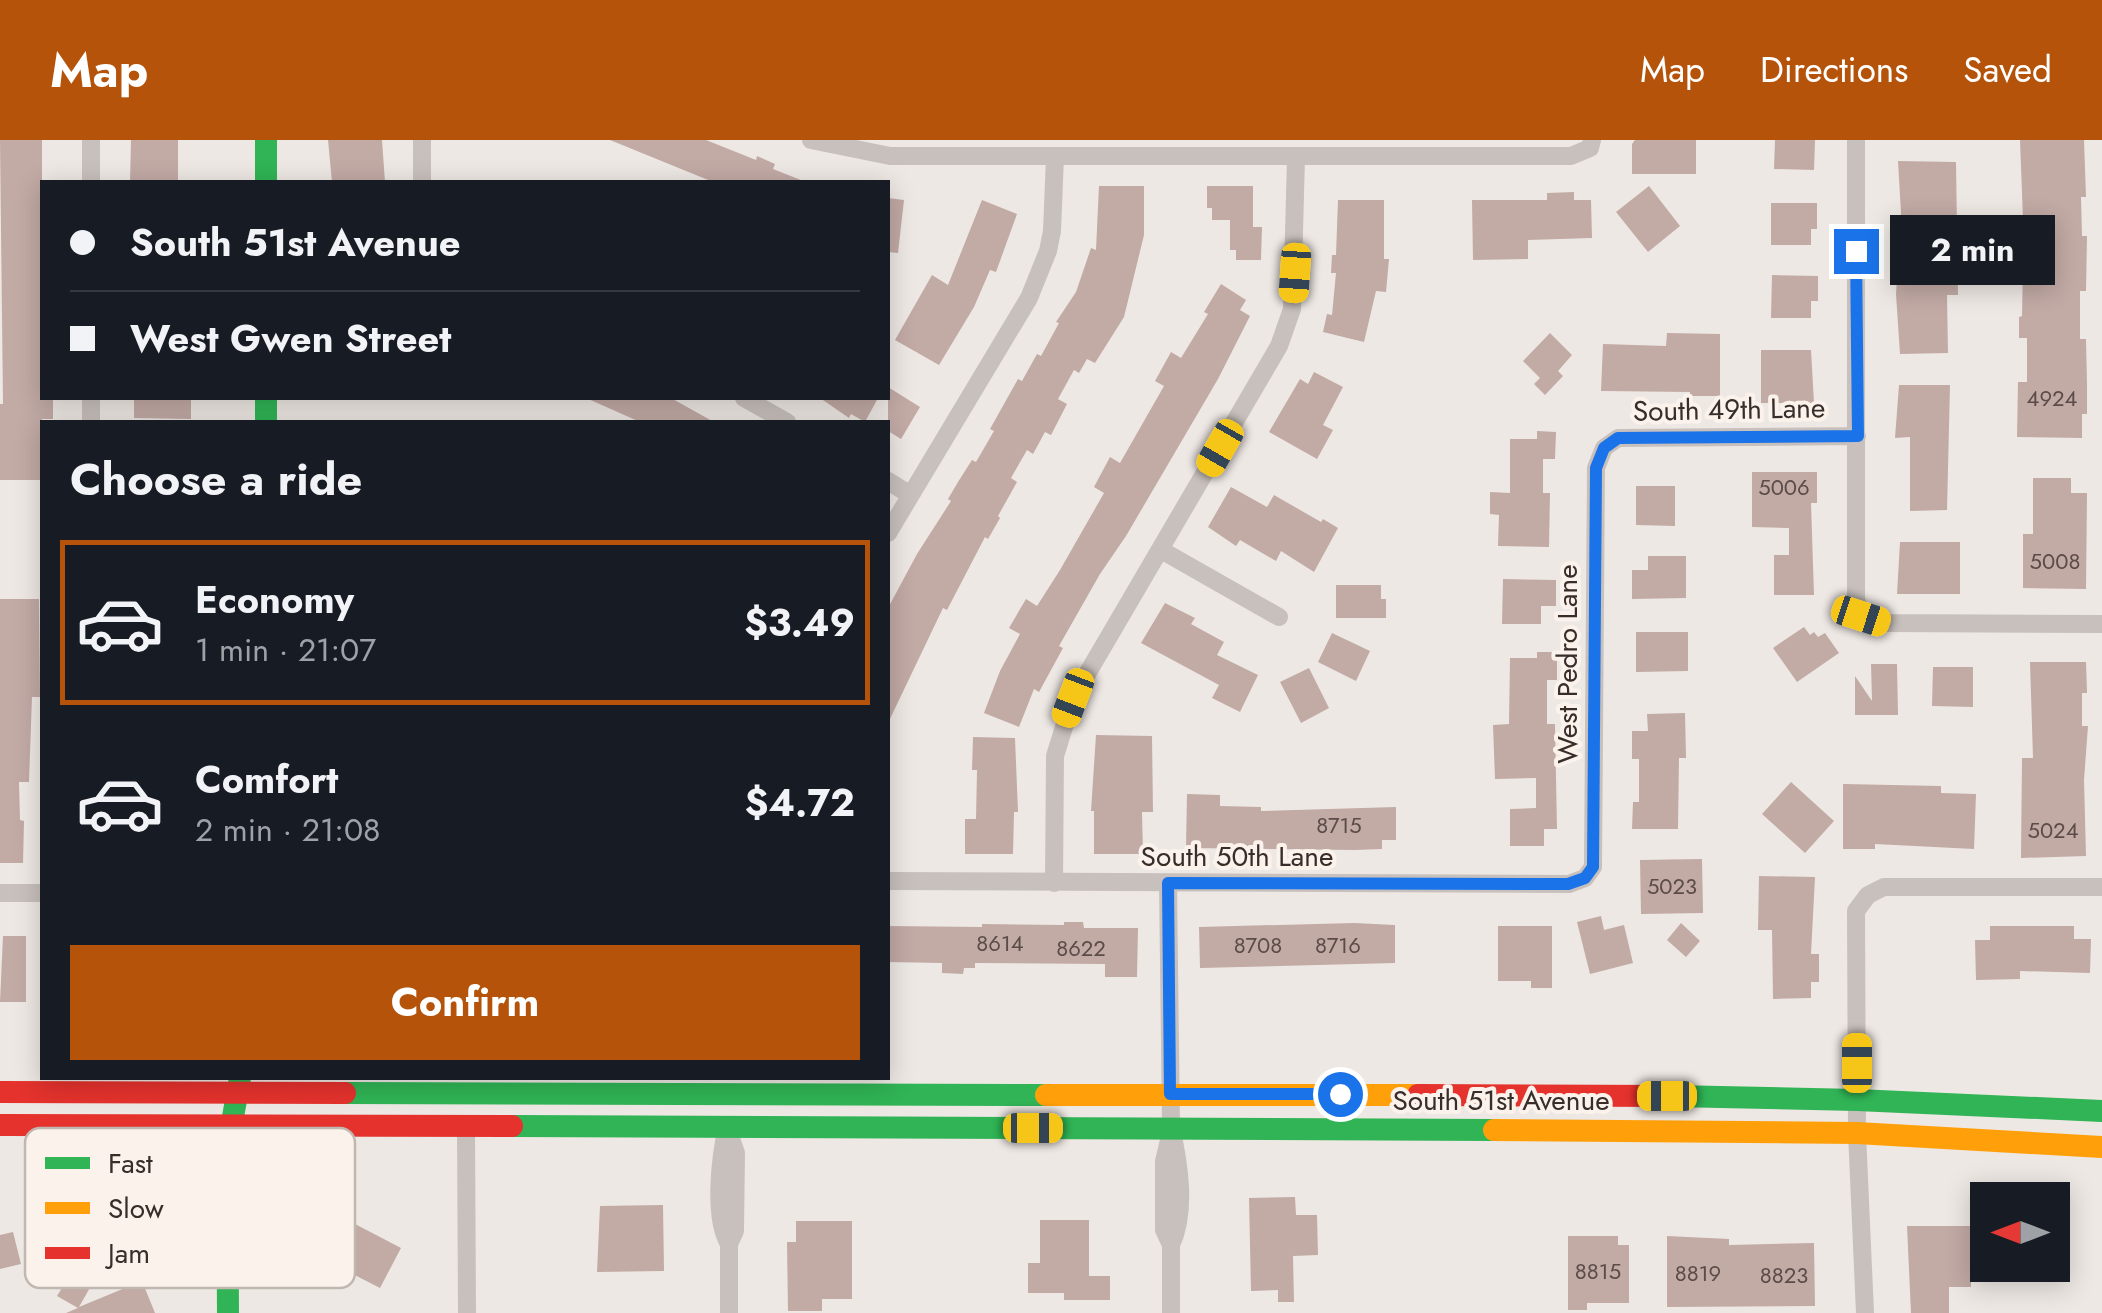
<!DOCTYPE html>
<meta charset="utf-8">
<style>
:root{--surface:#171b24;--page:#20242c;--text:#f1f3f6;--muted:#9ea1a6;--line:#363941;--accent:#b45309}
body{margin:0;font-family:Jost,sans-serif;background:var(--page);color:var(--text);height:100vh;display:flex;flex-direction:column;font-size:38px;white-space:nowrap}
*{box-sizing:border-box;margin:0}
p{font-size:32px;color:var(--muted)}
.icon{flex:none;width:55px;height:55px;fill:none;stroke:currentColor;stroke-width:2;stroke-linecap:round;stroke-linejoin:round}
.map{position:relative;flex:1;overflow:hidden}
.details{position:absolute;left:40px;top:280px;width:850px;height:660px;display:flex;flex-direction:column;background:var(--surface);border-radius:0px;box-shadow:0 5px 25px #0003}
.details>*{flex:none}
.guide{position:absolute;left:40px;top:40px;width:850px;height:220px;border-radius:0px;box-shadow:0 5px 25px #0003;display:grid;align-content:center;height:220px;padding:0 30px;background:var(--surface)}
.needle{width:65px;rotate:270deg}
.fabs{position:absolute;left:1970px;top:1042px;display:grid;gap:20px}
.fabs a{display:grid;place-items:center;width:100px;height:100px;border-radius:0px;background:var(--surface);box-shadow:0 5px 25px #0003;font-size:50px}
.end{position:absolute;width:45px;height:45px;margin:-22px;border:12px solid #1a73e8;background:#fff;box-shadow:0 0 0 5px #fff}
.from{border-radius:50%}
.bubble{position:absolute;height:70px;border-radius:0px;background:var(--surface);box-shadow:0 5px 25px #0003;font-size:32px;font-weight:700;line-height:70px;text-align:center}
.car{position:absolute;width:30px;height:60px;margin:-30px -15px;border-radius:12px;box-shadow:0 0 8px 2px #0007;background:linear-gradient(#f5c518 24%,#345 0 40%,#f5c518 0 76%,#345 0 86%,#f5c518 0)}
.guide b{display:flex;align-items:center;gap:35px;height:95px;font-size:38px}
.guide b+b{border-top:2px solid var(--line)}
.guide i{width:25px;height:25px;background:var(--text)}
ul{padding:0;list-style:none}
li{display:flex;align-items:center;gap:30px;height:165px;margin:0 20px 15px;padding:0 10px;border:5px solid transparent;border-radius:0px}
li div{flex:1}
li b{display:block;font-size:38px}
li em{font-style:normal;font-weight:700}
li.on{border-color:var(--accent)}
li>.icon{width:90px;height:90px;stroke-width:1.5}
h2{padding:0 30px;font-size:45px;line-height:120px}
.action{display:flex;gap:20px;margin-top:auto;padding:20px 30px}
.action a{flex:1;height:115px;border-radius:0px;background:var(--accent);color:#fff;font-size:40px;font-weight:700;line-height:115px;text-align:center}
header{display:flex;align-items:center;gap:60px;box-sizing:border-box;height:140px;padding:0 50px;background:var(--accent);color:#fff}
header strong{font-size:48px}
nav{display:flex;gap:55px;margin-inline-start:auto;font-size:35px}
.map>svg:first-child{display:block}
.building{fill:#c2aaa5}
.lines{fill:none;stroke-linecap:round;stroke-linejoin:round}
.street{stroke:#c8c0bc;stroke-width:18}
.fast{stroke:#30b455;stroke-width:22}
.slow{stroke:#ff9f0a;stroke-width:22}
.jam{stroke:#e5322d;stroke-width:22}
.route{stroke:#1a73e8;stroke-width:12}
.labels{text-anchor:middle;stroke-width:8;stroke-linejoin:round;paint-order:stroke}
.number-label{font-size:22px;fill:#5b4c49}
.street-label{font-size:28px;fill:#392d2a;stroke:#faf2eb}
.key{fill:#faf2eb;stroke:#c0b7b1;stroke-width:2.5}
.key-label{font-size:28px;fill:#392d2a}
</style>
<header>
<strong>Map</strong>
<nav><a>Map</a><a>Directions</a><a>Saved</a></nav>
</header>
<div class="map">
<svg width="2102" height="1173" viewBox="0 0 2102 1173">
<rect width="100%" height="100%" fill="#eee8e4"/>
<path class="building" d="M0 0H42V258H53V279H42V340H0V264H3Z
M131 0H178V42H130Z
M328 0H382L385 42H332Z
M610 0H706L756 20 757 16 775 24 773 29 806 42H713Z
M1635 0H1696V34H1632V4Z
M1775 0H1815L1814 30 1774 29Z
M2020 0H2084L2086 57H2081L2082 96H2087L2086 151H2080V199H2086L2087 245V274H2082V298L2017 297 2018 242H2027V198H2019V177L2022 176 2023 125H2030L2031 80H2023Z
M1898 21 1956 22 1958 155H1947L1948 213 1900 214 1896 154 1901 73Z
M1099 46H1144V95L1124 177 1095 223 1087 219 1079 233 1074 230 1058 259 1067 264 1051 295 1045 292 1033 314 1027 310 1011 338 1017 342 998 376 1000 378 988 399 985 397 947 470 943 468 888 583V468L917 414 951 361 948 359 958 342 972 320 976 322 994 291 990 289 1018 239 1022 241 1037 214 1041 216 1059 183 1056 182 1076 152 1091 108 1096 110Z
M1207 46H1253V87H1262L1261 120H1236V110H1230V80H1212V68H1207Z
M1649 46 1680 86 1648 112 1616 72Z
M1574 52V60H1591L1592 98 1528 100V119L1473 120 1472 60H1547V53Z
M888 58 904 60 898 113 888 112Z
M982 60 1017 74 996 132 990 130 974 167 939 225 895 200 932 135 948 145Z
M1338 60H1384V119H1389L1386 152 1376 151 1364 202 1323 192 1327 174 1332 175 1336 133H1331L1332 115H1336Z
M1771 63H1817V89H1811V105H1771Z
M1772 135 1818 136V161H1811V178H1771Z
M1221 144 1246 160 1240 170 1250 176 1218 239 1126 396 1100 434 1059 506 1063 508 1039 552 1034 549 1019 587 984 573 1000 531 1020 494 1009 488 1026 459 1037 466 1060 430 1104 353 1094 347 1110 317 1120 323 1164 246 1155 241 1171 212 1181 218 1208 174 1204 172Z
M1550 193 1572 215 1558 231 1563 236 1545 255 1534 244 1540 238 1523 221Z
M1667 193 1720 194V256H1690V252L1601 251 1603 204 1666 206Z
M1761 210H1811L1814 263H1761Z
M1314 232 1343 247 1323 285 1333 290 1317 319 1269 292 1300 239 1308 244Z
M1899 245H1950L1947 370 1910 371V297L1895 298Z
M888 247 920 267 901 299 888 291Z
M134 258H191V279L134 278Z
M586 258H671L714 282H640Z
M820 258H878L865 282 851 274 849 278Z
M1537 291 1556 292 1555 319H1543V353H1550L1549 407 1498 406 1499 375 1490 374V352L1510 353V299H1537Z
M1752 332H1817V363H1811L1814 455H1774V415H1789V388L1752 387Z
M2033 338H2071V353H2087L2086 449 2023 448V394H2033Z
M1636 346H1675V386L1636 385Z
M1231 347 1267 367 1274 355 1321 382 1323 379 1338 388 1314 432 1281 411 1276 421 1240 400 1236 406 1208 387Z
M1900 402H1960V454H1897Z
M1648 416H1686V458L1632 459V430H1648Z
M1503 439 1556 440V466H1541V484H1502Z
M1336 445H1381V459H1386V478H1336Z
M0 459H39L40 557H32L29 642H19L20 680 24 681 23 723H0Z
M1165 463 1195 478 1191 484 1224 502 1217 515 1258 535 1240 572 1212 558 1219 545 1141 503Z
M1804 487 1810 495 1814 492 1818 497 1825 493 1839 513 1797 542 1773 508Z
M1636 492H1688V531L1636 532Z
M1332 493 1370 511 1356 541 1318 522Z
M1537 512H1557V540H1547V584H1555L1557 689H1544V706H1510V669L1536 668V638L1495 639 1493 585 1509 584 1510 518H1537Z
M2030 522H2086L2087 553H2082V586H2088L2084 640 2086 716 2021 718 2022 618H2033Z
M1871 524H1897L1898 575H1855V536L1872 561Z
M1933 527H1973V567L1932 566Z
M1309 528 1329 568 1301 583 1280 542Z
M1685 573 1686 618H1679L1678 689H1632L1633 662H1639V619H1632V591H1648L1647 574Z
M1096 595 1152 596 1153 672H1142L1143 714H1094V671H1091Z
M973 597 1015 598 1018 672H1014L1013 714H965V679H976L977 630H972Z
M1791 642 1834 681 1805 713 1762 674Z
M1843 644 1941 646V653L1976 654 1974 709 1875 704V709H1843Z
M1187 654 1220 655V666L1261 667V671L1396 667V700H1382V709L1355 710 1186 708Z
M1702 719 1703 773 1641 774 1640 720Z
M1759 736 1815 737 1811 814H1819V842H1811V858L1773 859 1772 790H1758Z
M1601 776 1604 790 1624 785 1633 823 1590 834 1577 782Z
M1064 782H1083L1084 788H1138L1137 837H1105V824L975 823V828H964L963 834 942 833V823L888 822V786L982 787V784L1064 785Z
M1354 783 1395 785V823L1200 828 1199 787Z
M1681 783 1700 801 1686 817 1667 800Z
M1498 786H1552V848H1531V841H1498Z
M1990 786H2074V799H2091L2090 833 2020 831V839L1976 840 1975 800H1990Z
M3 796H26V862H0Z
M1295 1057 1296 1075H1317L1318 1115 1293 1116 1294 1162H1278V1150L1251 1151 1249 1058Z
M311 1061 401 1108 380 1148 300 1107 311 1084 302 1080Z
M663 1065 664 1131 597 1132 600 1066Z
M1040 1080H1089V1136H1110V1160H1064V1153H1028V1123H1040Z
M796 1081H852V1159H822V1171H788L787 1102H796Z
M1907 1086H1970L1971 1147H1949V1173H1911Z
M13 1092 21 1124 0 1129V1095Z
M71 1093 86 1102 89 1096 112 1109 79 1167 142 1141 155 1173H66L78 1168 57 1156 70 1135 53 1125Z
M1568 1096H1618V1105H1629V1163H1587V1170H1568Z
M1667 1096 1729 1099V1105L1814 1103 1815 1166 1667 1167Z"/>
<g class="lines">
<path class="street" d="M422 0V42
M811 0 890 16H1571L1590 8 1592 0
M1856 0V459L1861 476 1882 483 2102 484
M91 42V0
M744 258 787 282
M91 282V258
M888 341 909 354
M888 393 1029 158 1048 111 1052 91 1055 17
M1161 410 1279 477
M888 741 1569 744 1585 738 1593 727 1596 328 1604 308 1618 298 1857 296
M1054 743 1055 616 1073 558 1279 206 1292 169 1296 17
M1168 743 1171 987C1179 1023 1187 1071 1171 1105
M0 753H42
M466 986 467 1173
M727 987 736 1013 735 1091 729 1104V1173
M727 987C720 1017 713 1078 729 1104
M1170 996 1164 1021V1090L1171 1105V1173
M1865 1173 1857 993 1856 771 1868 755 1884 747H2102"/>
<path class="fast" d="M266 0V42
M266 258V282
M345 953 1046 955
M1673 956 1857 960 2102 971
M512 986 1494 990
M228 1173 227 1010 240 938"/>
<path class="slow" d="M1046 955H1418
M1494 990 1857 993 2102 1007"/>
<path class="jam" d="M0 952 345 953
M1418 955 1673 956
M0 985 512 986"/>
</g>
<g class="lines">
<path class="route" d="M1340 954H1170L1168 743 1568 744 1585 738 1593 727 1596 328 1604 308 1618 298 1858 296 1856 111"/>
</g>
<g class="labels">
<g class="number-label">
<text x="2052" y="266">4924</text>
<text x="1784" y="355">5006</text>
<text x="2055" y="429">5008</text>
<text x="1339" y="693">8715</text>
<text x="2053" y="698">5024</text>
<text x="1672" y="754">5023</text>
<text x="1000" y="811">8614</text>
<text x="1258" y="813">8708</text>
<text x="1338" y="813">8716</text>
<text x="1081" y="816">8622</text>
<text x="1598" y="1139">8815</text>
<text x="1698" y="1141">8819</text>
<text x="1784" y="1143">8823</text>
</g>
<g class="street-label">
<text transform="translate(1729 269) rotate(-1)" y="10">South 49th Lane</text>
<text transform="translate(1567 524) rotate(-90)" y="10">West Pedro Lane</text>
<text x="1237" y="726">South 50th Lane</text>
<text x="1501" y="970">South 51st Avenue</text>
</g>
</g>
<rect x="25" y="988" width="330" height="160" rx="15" class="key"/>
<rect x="45" y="1017" width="45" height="12" fill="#30b455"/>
<rect x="45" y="1062" width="45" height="12" fill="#ff9f0a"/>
<rect x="45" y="1107" width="45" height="12" fill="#e5322d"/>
<g class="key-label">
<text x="108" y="1033">Fast</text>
<text x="108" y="1078">Slow</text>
<text x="108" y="1123">Jam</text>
</g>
</svg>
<div class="fabs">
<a><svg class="needle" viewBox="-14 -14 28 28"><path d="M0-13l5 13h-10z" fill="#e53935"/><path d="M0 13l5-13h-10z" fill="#9ea1a6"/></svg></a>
</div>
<i class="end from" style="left:1340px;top:954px"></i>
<i class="end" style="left:1856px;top:111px"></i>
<div class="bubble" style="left:1890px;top:75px;width:165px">2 min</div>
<i class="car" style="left:1295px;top:133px;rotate:184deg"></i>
<i class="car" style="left:1220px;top:308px;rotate:210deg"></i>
<i class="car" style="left:1861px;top:476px;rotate:108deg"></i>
<i class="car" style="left:1073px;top:558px;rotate:201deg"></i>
<i class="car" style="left:1857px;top:923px;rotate:0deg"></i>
<i class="car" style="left:1667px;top:956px;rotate:270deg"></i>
<i class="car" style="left:1033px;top:988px;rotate:90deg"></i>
<div class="guide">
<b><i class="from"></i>South 51st Avenue</b>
<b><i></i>West Gwen Street</b>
</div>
<section class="details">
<h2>Choose a ride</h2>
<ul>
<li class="on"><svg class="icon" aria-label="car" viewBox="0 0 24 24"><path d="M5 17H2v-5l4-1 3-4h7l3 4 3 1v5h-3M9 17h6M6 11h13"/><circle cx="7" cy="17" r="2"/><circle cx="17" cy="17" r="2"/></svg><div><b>Economy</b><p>1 min · 21:07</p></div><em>$3.49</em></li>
<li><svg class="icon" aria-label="car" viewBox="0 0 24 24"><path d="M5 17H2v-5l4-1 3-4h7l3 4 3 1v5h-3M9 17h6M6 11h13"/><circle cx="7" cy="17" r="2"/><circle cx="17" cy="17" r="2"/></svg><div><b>Comfort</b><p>2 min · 21:08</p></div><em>$4.72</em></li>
</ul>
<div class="action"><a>Confirm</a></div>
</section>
</div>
